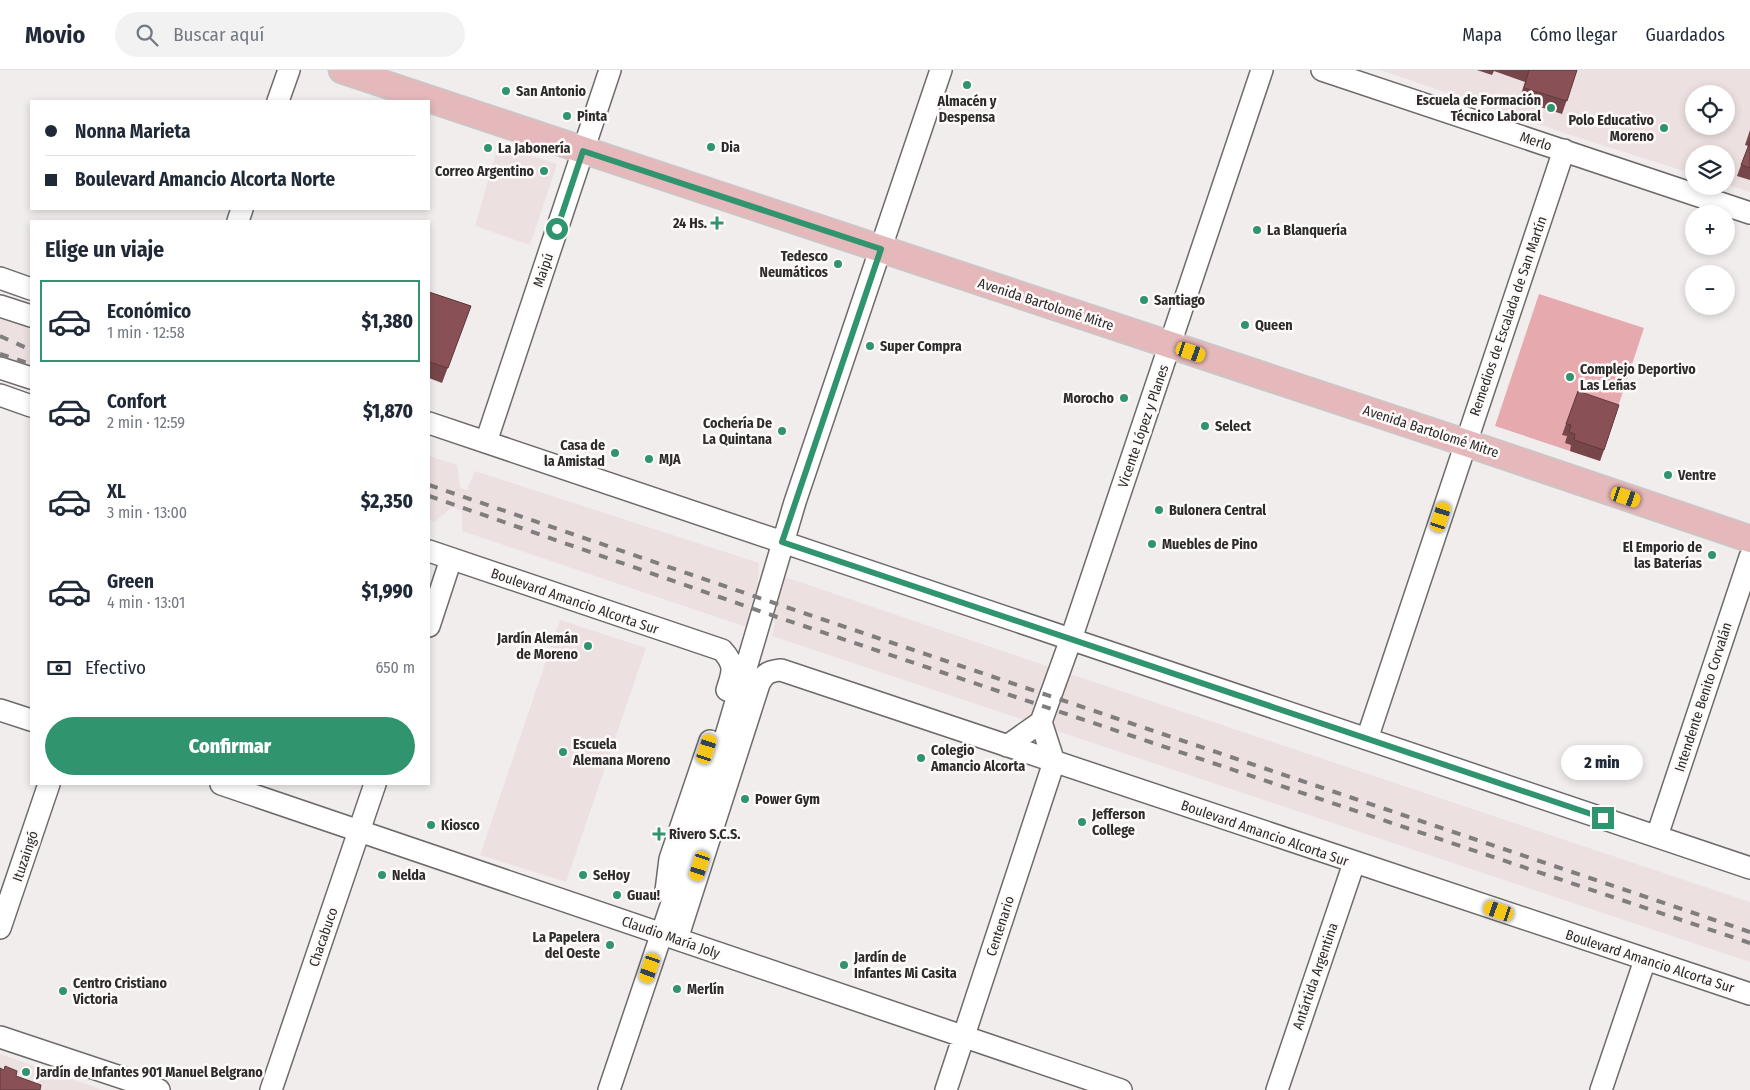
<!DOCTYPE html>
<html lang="es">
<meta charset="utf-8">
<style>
:root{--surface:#fff;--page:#f2f2f3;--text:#1f2937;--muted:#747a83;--line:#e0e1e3;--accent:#30946f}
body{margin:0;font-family:"Fira Sans Condensed",sans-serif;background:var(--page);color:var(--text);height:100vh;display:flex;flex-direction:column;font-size:19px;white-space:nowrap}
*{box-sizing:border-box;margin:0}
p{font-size:16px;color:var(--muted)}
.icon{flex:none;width:28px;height:28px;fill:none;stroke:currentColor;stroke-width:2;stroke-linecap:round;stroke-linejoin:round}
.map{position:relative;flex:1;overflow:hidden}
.side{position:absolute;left:30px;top:150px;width:400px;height:565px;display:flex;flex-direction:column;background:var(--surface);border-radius:0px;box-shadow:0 2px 8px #0003}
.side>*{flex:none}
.hud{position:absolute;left:30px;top:30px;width:400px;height:110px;border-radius:0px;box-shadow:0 2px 8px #0003;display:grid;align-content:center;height:110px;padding:0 15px;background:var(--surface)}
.tools{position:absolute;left:1685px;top:15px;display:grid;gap:10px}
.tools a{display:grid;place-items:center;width:50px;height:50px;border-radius:50%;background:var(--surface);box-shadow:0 2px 8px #0003;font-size:25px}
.end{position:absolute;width:22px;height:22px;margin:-11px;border:6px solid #30946f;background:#fff;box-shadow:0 0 0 2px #fff}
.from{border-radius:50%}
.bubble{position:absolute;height:35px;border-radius:18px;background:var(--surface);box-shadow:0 2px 8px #0003;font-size:16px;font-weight:800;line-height:35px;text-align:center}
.car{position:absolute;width:15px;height:30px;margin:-15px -8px;border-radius:6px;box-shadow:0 0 4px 1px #0007;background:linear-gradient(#f5c518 24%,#345 0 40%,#f5c518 0 76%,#345 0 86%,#f5c518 0)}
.hud b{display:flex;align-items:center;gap:18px;height:48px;font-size:19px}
.hud b+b{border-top:1px solid var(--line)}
.hud i{width:12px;height:12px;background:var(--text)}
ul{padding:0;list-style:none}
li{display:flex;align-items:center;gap:15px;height:82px;margin:0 10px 8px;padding:0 5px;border:2px solid transparent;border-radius:0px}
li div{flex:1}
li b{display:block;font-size:19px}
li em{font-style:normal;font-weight:800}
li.selected{border-color:var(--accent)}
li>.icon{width:45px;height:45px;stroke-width:1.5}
h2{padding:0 15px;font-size:22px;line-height:60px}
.pay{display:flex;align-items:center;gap:12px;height:55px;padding:0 15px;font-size:19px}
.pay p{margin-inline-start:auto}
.action{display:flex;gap:10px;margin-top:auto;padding:10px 15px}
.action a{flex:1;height:58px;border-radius:30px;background:var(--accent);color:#fff;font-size:20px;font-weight:800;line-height:58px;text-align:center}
header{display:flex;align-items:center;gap:30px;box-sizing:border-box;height:70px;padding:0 25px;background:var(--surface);border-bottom:1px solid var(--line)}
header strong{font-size:24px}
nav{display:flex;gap:28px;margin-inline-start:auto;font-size:18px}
.search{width:350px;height:45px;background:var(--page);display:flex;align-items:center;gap:12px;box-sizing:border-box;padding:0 18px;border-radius:28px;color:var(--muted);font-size:19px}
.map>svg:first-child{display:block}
.built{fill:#ede0e0;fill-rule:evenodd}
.green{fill:#e6a9ad}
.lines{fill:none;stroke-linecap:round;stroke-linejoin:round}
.minor-casing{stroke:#6e6a6a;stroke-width:24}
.major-casing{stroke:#c8c8c8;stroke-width:29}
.minor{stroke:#fff;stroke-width:21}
.major{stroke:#e5b8bb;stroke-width:26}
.rail{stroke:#807d7d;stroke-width:4;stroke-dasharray:9 9;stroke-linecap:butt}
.wall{fill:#76464a}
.building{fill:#895156;stroke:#60393c}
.route{stroke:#30946f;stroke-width:6}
.poi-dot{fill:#30946f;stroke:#fffafa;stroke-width:2}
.labels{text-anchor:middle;stroke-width:5;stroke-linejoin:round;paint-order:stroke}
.poi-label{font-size:14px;font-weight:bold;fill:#2d2b2b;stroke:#fffafa;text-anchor:start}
.street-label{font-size:14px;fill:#2d2b2b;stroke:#fffafa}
</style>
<header>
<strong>Movio</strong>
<div class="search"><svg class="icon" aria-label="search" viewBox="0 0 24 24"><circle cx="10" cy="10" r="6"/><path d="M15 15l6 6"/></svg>Buscar aquí</div>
<nav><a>Mapa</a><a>Cómo llegar</a><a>Guardados</a></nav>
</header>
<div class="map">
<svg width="1750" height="1020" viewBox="0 0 1750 1020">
<rect width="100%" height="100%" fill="#f1eded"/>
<path class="built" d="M1380 0H1750V122L1726 114V84H1694V104L1576 67ZM1694 24H1726V56H1694Z
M498 75 557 94 530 175 475 156Z
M0 246 31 257V320L0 309Z
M429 386 457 395 460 418 467 420 475 401 759 493 758 512 782 519 785 507 1076 606 1750 832V892L772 566 775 552 756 544 752 559 462 461V441L452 437 435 452 429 450Z
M560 550 646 578 566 812 480 785Z
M0 984 103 1020H0Z"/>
<path class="green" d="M1539 224 1644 258 1600 391 1495 356Z"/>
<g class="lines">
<defs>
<path id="minor" d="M1322 0 1750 143
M278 31 289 0
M238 151 242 139
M0 208 31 219
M0 236 31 246
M0 298 31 308
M0 325 31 336
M429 353 1750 798
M486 372 610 0
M429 481 722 580C736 595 733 602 727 620
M429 556 451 489
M0 640 31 650
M1041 652 1054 692
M1367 669 1564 80
M1007 676 1041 652 1071 569 1262 0
M221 714 1121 1020
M1657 766 1750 487
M666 821 670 789 710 671
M0 858 49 714
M677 869 759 614C764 603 770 601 781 600L1750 924
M0 967 159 1020
M271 1020 375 714
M609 1020 709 723 795 432 941 0
M946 1020 1054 692
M1277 1020 1354 793
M1601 1020 1645 890"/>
<path id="major" d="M342 0 1466 373 1750 469"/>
</defs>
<use href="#minor" class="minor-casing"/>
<use href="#major" class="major-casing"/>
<use href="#minor" class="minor"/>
<use href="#major" class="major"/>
<path class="rail" d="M0 266 31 280
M0 284 31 294
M429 415 780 535 1750 862
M429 426 777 547 1750 873"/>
</g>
<path class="wall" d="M1477 0H1577L1562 44 1519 30 1525 12 1494 1 1492 5Z
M1750 60V110L1737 106 1748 76 1745 75Z
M429 222 471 236 442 313 429 308Z
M1578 321 1604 380 1600 391 1570 381 1571 375 1565 373 1567 366 1562 365Z"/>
<path class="building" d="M1529 0H1577L1567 31 1524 18Z
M1750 72V98L1741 95Z
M429 222 471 236 448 298 429 292Z
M1578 321 1619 335 1604 380 1574 370 1575 364 1569 362 1571 355 1566 354Z
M5 996 17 1001 16 1006 41 1015 40 1020H0V998L4 1000Z"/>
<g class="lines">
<path class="route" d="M557 159 583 81 881 179 782 472 1603 748"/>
</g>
<g class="poi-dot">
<circle cx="967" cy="15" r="5"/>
<circle cx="506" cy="21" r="5"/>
<circle cx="1551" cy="38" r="5"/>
<circle cx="567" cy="46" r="5"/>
<circle cx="1664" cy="58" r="5"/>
<circle cx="711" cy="77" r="5"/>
<circle cx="488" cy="78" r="5"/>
<circle cx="544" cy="101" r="5"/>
<path d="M714.5 145.5h5v5h5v5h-5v5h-5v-5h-5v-5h5z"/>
<circle cx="1257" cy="160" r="5"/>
<circle cx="838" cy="194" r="5"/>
<circle cx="1144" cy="230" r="5"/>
<circle cx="1245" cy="255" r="5"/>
<circle cx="870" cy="276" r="5"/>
<circle cx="1570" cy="307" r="5"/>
<circle cx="1124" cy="328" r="5"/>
<circle cx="1205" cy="356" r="5"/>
<circle cx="782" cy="361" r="5"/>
<circle cx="615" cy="383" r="5"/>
<circle cx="649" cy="389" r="5"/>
<circle cx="1668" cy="405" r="5"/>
<circle cx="1159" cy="440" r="5"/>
<circle cx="1152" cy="474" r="5"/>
<circle cx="1712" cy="485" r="5"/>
<circle cx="588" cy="576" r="5"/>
<circle cx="563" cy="682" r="5"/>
<circle cx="921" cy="688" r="5"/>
<circle cx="745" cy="729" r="5"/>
<circle cx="1082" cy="752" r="5"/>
<circle cx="431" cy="755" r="5"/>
<path d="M656.5 756.5h5v5h5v5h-5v5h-5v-5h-5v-5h5z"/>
<circle cx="382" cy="805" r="5"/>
<circle cx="583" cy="805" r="5"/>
<circle cx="617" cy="825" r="5"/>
<circle cx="610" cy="875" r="5"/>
<circle cx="844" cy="895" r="5"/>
<circle cx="677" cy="919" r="5"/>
<circle cx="63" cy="921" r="5"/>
<circle cx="26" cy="1002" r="5"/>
</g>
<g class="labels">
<g class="poi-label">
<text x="516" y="26">San Antonio</text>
<text x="1541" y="35" text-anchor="end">Escuela de Formación<tspan x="1541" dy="16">Técnico Laboral</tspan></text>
<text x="967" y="36" text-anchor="middle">Almacén y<tspan x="967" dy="16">Despensa</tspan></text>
<text x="577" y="51">Pinta</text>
<text x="1654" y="55" text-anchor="end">Polo Educativo<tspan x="1654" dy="16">Moreno</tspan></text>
<text x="721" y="82">Dia</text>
<text x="498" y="83">La Jabonería</text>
<text x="534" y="106" text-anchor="end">Correo Argentino</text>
<text x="707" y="158" text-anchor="end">24 Hs.</text>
<text x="1267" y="165">La Blanquería</text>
<text x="828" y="191" text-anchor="end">Tedesco<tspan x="828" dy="16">Neumáticos</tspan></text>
<text x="1154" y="235">Santiago</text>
<text x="1255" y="260">Queen</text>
<text x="880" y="281">Super Compra</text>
<text x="1580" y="304">Complejo Deportivo<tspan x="1580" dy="16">Las Leñas</tspan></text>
<text x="1114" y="333" text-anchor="end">Morocho</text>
<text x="772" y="358" text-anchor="end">Cochería De<tspan x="772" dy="16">La Quintana</tspan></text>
<text x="1215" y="361">Select</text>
<text x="605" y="380" text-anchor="end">Casa de<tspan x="605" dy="16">la Amistad</tspan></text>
<text x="659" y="394">MJA</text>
<text x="1678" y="410">Ventre</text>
<text x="1169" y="445">Bulonera Central</text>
<text x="1162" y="479">Muebles de Pino</text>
<text x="1702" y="482" text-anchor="end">El Emporio de<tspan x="1702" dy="16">las Baterías</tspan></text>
<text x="578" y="573" text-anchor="end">Jardín Alemán<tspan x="578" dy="16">de Moreno</tspan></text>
<text x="573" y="679">Escuela<tspan x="573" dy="16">Alemana Moreno</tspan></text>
<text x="931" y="685">Colegio<tspan x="931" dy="16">Amancio Alcorta</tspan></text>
<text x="755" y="734">Power Gym</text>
<text x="1092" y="749">Jefferson<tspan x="1092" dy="16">College</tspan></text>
<text x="441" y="760">Kiosco</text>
<text x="669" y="769">Rivero S.C.S.</text>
<text x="392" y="810">Nelda</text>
<text x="593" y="810">SeHoy</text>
<text x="627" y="830">Guau!</text>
<text x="600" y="872" text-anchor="end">La Papelera<tspan x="600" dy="16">del Oeste</tspan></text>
<text x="854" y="892">Jardín de<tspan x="854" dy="16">Infantes Mi Casita</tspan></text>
<text x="73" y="918">Centro Cristiano<tspan x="73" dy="16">Victoria</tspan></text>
<text x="687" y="924">Merlín</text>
<text x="36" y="1007">Jardín de Infantes 901 Manuel Belgrano</text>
</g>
<g class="street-label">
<text transform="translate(1536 71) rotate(18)" y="5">Merlo</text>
<text transform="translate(543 200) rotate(-71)" y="5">Maipú</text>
<text transform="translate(1046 234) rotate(18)" y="5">Avenida Bartolomé Mitre</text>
<text transform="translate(1508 246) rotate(-71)" y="5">Remedios de Escalada de San Martín</text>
<text transform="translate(1143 356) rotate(-71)" y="5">Vicente López y Planes</text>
<text transform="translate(1431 361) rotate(18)" y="5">Avenida Bartolomé Mitre</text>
<text transform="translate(575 531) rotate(19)" y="5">Boulevard Amancio Alcorta Sur</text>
<text transform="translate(1703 627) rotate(-72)" y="5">Intendente Benito Corvalán</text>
<text transform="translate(1265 763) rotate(19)" y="5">Boulevard Amancio Alcorta Sur</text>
<text transform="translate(25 786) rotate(-71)" y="5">Ituzaingó</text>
<text transform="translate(1000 856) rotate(-72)" y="5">Centenario</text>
<text transform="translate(323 867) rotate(-71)" y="5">Chacabuco</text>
<text transform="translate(671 867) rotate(19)" y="5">Claudio María Joly</text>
<text transform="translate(1650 891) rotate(18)" y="5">Boulevard Amancio Alcorta Sur</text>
<text transform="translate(1315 906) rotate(-71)" y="5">Antártida Argentina</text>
</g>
</g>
</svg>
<div class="tools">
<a><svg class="icon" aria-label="locate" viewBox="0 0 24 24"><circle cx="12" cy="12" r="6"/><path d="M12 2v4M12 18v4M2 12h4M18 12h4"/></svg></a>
<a><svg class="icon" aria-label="layers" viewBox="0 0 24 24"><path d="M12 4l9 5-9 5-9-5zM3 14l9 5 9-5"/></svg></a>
<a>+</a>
<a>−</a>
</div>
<i class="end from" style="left:557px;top:159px"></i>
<i class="end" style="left:1603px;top:748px"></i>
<div class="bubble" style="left:1561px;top:675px;width:82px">2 min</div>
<i class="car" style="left:1191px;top:282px;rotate:109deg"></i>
<i class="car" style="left:1626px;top:427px;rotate:109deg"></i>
<i class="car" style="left:1441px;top:447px;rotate:18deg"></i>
<i class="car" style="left:707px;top:679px;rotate:18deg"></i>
<i class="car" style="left:700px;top:796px;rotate:198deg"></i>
<i class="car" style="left:1499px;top:841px;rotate:289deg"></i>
<i class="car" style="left:650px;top:898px;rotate:199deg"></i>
<div class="hud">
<b><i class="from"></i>Nonna Marieta</b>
<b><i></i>Boulevard Amancio Alcorta Norte</b>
</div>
<section class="side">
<h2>Elige un viaje</h2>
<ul>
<li class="selected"><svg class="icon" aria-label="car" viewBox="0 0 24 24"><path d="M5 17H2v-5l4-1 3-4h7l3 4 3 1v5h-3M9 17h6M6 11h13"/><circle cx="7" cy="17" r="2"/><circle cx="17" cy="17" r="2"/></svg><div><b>Económico</b><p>1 min · 12:58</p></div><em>$1,380</em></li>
<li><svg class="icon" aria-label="car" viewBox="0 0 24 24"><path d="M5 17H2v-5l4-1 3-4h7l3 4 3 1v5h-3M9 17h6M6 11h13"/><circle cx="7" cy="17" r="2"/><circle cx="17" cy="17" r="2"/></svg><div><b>Confort</b><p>2 min · 12:59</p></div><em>$1,870</em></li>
<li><svg class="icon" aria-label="car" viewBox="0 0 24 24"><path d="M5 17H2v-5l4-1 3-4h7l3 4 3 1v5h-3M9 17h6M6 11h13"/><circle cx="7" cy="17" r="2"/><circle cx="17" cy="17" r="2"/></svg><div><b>XL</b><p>3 min · 13:00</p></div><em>$2,350</em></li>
<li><svg class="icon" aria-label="car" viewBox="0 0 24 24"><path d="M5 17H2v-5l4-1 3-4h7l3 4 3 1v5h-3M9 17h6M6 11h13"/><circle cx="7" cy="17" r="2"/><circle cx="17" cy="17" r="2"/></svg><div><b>Green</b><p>4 min · 13:01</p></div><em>$1,990</em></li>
</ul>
<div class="pay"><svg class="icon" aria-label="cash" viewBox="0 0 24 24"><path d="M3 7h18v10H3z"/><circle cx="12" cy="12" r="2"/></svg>Efectivo<p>650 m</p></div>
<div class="action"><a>Confirmar</a></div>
</section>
</div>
